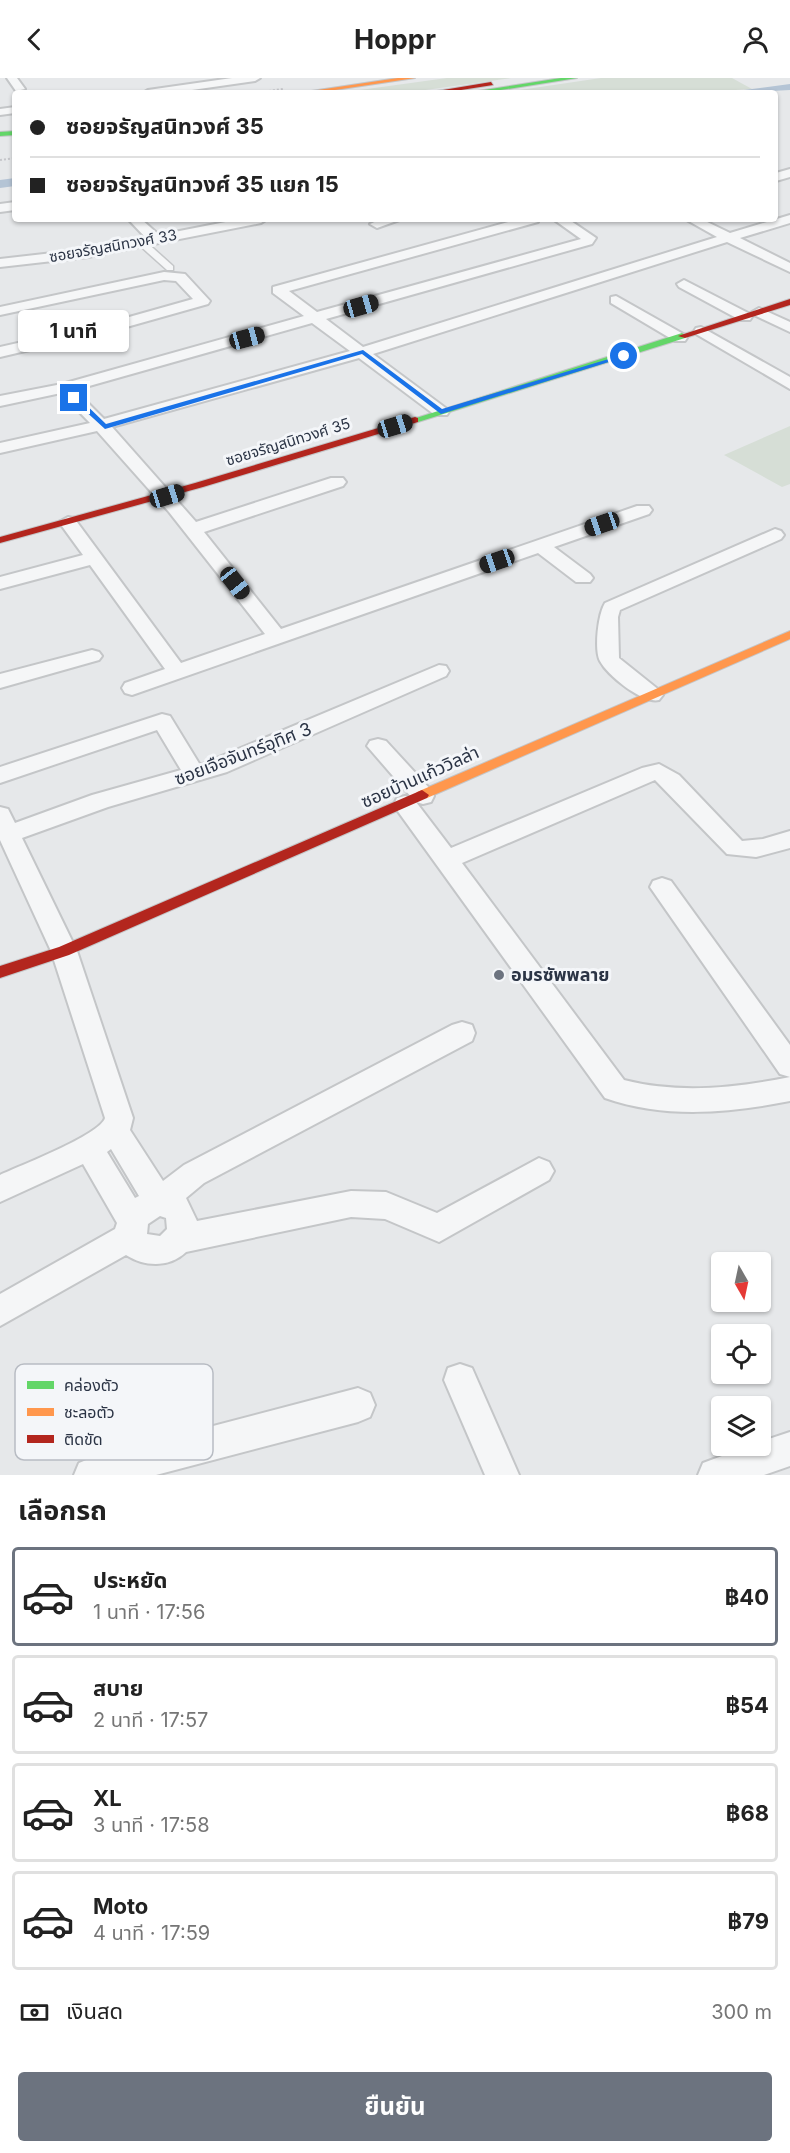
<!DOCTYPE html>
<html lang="th">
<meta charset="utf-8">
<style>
:root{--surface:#fff;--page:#f6f6f6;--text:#222;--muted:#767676;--line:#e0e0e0;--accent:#6c737f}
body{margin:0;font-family:Inter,"Noto Sans Thai",sans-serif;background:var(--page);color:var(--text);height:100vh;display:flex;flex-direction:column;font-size:22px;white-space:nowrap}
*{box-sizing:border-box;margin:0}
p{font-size:20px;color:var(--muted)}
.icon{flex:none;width:33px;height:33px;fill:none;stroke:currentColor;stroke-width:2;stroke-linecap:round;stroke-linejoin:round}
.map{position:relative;height:1397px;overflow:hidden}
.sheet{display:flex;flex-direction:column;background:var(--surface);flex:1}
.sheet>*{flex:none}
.hud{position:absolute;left:12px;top:12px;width:766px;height:132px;border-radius:6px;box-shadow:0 2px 4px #0004;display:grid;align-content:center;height:132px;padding:0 18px;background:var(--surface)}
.needle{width:39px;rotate:171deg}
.tools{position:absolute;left:711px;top:1174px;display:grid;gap:12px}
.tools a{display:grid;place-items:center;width:60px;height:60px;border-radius:6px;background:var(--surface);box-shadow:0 2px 4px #0004;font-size:30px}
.end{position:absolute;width:27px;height:27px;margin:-14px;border:8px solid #1a73e8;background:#fff;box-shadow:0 0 0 3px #fff}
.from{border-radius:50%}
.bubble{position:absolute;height:42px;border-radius:6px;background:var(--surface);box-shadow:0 2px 4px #0004;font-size:20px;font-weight:700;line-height:42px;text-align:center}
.car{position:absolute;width:18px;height:36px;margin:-18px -9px;border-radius:8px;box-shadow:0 0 4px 2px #0007;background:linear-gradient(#222 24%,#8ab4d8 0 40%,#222 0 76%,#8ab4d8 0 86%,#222 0)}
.hud b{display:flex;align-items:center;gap:21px;height:57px;font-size:22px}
.hud b+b{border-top:2px solid var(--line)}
.hud i{width:15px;height:15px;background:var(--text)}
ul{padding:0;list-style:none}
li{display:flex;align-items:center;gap:18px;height:99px;margin:0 12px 9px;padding:0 6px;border:3px solid var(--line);border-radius:6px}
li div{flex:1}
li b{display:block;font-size:22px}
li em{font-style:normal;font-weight:700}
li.current{border-color:var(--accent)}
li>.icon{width:54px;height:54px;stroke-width:1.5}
h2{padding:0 18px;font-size:27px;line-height:72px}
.pay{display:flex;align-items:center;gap:15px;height:66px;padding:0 18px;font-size:22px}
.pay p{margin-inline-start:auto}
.primary-button{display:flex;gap:12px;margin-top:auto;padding:12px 18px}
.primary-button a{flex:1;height:69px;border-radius:6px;background:var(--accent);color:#fff;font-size:24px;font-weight:700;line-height:69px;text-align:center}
header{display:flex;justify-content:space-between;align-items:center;height:78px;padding:0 18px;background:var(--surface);font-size:27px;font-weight:700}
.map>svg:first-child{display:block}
.green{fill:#d6ded6}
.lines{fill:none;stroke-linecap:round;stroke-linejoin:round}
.canal{fill:#b4c4d5;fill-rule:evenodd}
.lane-casing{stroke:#c4c6c8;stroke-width:3}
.street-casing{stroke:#c4c6c8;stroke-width:4}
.fast-casing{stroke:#c4c6c8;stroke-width:2}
.slow-casing{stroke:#c4c6c8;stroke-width:2}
.jam-casing{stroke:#c4c6c8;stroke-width:2}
.path{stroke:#c5c6ca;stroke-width:2;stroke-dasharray:2 2;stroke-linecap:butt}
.lane{fill:#f5f6f7;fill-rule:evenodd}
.street{fill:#f5f6f7;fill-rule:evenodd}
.fast{fill:#63d668;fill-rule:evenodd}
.slow{fill:#ff974d;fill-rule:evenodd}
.jam{fill:#b3261e;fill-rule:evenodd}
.route{fill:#1a73e8}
.poi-dot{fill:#6c737f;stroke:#f4f6f9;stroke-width:2}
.labels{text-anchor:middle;stroke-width:6;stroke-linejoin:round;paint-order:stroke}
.far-street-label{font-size:15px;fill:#2b3445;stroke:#f4f6f9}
.street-label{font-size:18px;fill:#2b3445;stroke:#f4f6f9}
.poi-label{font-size:18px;font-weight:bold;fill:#2b3445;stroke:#f4f6f9;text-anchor:start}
.key{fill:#f4f6f9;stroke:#b8bcc3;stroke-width:1.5}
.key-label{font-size:16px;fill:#2b3445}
</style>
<header><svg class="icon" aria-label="back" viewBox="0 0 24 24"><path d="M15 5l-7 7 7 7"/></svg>Hoppr<svg class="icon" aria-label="person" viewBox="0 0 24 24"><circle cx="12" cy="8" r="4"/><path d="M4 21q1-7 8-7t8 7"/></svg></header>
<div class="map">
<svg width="790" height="1397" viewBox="0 0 790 1397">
<rect width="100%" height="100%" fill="#e6e8ea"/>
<path class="green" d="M447 0H511L404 15H338Z
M601 0H732L752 11 686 15H499Z
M790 348V406L782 409 724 377Z"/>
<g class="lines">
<path class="canal" d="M790 6V12L738 15 744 12Z
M15 100V108L0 110V102Z"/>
<defs>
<path id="lane" d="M138 162H144L173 188V192H167L138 166Z"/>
<path id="street" d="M7 0H17L25 11 16 13Z
M232 0H260L255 3 171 15H143L148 12Z
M15 29V35L0 37V31Z
M790 91V99L776 103V95Z
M15 124V132L0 134V126Z
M790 137V145L740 160 790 185V194L727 164 373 276 447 331 449 334 447 337H435L359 280 112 349 196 444 331 400H343L346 404 343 408 204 454 281 551 637 428H649L652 432 649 436 554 469 590 496 593 500 590 504H576L538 475 132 617 125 615 122 610 125 605 165 591 90 487 0 511V499L83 477 59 444 68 439 74 440 181 585 265 556 169 434 97 353 0 375V365L90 345 61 315 0 328V318L62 306 304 238 273 215V209L519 141H539L538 144 289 213 317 234 581 161 553 141H568L596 160 592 166 326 241 363 269 717 159 685 141H701L730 155ZM312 245 350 273 104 341 75 312Z
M128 141H141L159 157 241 141H267L261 145 88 179 0 189V181L88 171 146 160Z
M381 141H402L377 150 370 146Z
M164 194 185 196 210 223 208 226 123 250 0 279V269L115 243 193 221 176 203 164 202 0 237V229Z
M684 202 750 236 752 239 750 242H740L679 209 677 206Z
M616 218 685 257 687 260 685 263H675L611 225V219Z
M759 230 790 244V254L754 237 752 234Z
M701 249 790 299V311L696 256 694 253 696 250Z
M775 451 781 453 784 457 781 461 620 532 618 539 619 580 659 612 663 617 659 622C643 626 608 598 600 583 594 572 598 536 605 525Z
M92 572 99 574 102 578 99 582 0 610V596Z
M439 587 446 588 449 593 446 598 227 694 108 729 22 760 77 873 133 1040 130 1052 163 1103 184 1087 452 947 462 944 472 947 475 955 472 963 204 1105 186 1120 197 1143 351 1113 386 1114 437 1135 539 1080 549 1084 554 1093 549 1102 439 1164 385 1141 351 1139 186 1174C169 1190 145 1189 126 1177L0 1248V1216L115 1151 117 1145 83 1086 0 1124V1097C19 1088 100 1057 105 1040L51 873 0 762V729L8 731 15 745 92 717 181 692 157 652 0 705V689L162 636 170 638 200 687ZM111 1071 139 1118 135 1120 107 1074ZM160 1138 166 1140 167 1151 160 1158 147 1156 148 1146Z
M378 661 386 663 431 712 434 718 431 724 423 726 416 724 451 770 642 690 659 686 679 697 742 763 763 761 790 753V770L756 779 727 776 655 702 462 785 624 1002C679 1016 735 1010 790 999L780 996 650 809 653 803 662 800 671 803 790 967V1023C729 1035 665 1041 605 1020L397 732 394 726 397 720 405 718 412 720 367 668 370 663Z
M460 1286 472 1290 519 1397H485L444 1302 448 1290Z
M358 1310 370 1315 375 1327 370 1339 358 1344 156 1397H74L79 1385 91 1380Z
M790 1354V1388L764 1397H698L703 1385 749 1368H760V1364Z"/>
<path id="fast" d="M561 0H577L482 15H465Z
M15 53V57L0 58V54Z
M682 255 686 258 685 260 418 344 410 342Z"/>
<path id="slow" d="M398 0H415L315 15H298Z
M790 553V561L427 720H417L415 717 417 714Z"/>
<path id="jam" d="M491 4 493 7 442 15H425Z
M790 221V227L685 260 678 258Z
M415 339 418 340V344L203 409 0 465V459L195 405Z
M422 712 429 717 427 720 69 877 0 900V888L59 869Z"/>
</defs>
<use href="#lane" class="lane-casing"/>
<use href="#street" class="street-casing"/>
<use href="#fast" class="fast-casing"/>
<use href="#slow" class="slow-casing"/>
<use href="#jam" class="jam-casing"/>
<path class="path" d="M261 14 283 11
M0 82 15 80"/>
<use href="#lane" class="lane"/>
<use href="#street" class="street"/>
<use href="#fast" class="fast"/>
<use href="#slow" class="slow"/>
<use href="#jam" class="jam"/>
</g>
<path class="route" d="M363 272 442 331 622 277 628 278 441 336 362 276 105 351 71 320 77 318 106 346Z"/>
<circle class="poi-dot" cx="499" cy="897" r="6"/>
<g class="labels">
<g class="far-street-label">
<text transform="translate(113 168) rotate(-10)" y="5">ซอยจรัญสนิทวงศ์ 33</text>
<text transform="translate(288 364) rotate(-17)" y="5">ซอยจรัญสนิทวงศ์ 35</text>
</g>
<g class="street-label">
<text transform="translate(243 676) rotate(-21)" y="6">ซอยเจือจันทร์อุทิศ 3</text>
<text transform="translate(420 699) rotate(-24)" y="6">ซอยบ้านแก้ววิลล่า</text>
</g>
<g class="poi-label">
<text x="511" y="903">อมรซัพพลาย</text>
</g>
</g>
<rect x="15" y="1286" width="198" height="96" rx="9" class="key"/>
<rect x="27" y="1303" width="27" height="8" fill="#63d668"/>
<rect x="27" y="1330" width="27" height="8" fill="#ff974d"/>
<rect x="27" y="1357" width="27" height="8" fill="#b3261e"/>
<g class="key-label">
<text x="64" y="1313">คล่องตัว</text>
<text x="64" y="1340">ชะลอตัว</text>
<text x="64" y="1367">ติดขัด</text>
</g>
</svg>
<div class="tools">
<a><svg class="needle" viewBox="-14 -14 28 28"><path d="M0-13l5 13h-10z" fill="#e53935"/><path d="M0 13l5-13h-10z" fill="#767676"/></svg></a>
<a><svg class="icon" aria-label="locate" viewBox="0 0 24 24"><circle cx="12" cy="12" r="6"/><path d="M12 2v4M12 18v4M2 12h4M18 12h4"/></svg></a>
<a><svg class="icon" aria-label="layers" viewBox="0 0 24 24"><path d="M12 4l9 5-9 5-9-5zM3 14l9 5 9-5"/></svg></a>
</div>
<i class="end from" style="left:624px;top:278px"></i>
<i class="end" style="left:74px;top:320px"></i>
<div class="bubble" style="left:18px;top:232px;width:111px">1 นาที</div>
<i class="car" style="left:361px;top:228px;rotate:74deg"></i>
<i class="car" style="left:247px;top:260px;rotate:75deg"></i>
<i class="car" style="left:395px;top:348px;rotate:73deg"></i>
<i class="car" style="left:167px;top:418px;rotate:73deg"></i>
<i class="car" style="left:602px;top:446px;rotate:251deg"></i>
<i class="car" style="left:497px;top:483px;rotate:251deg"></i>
<i class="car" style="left:235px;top:505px;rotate:142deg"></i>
<div class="hud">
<b><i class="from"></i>ซอยจรัญสนิทวงศ์ 35</b>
<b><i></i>ซอยจรัญสนิทวงศ์ 35 แยก 15</b>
</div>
</div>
<section class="sheet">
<h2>เลือกรถ</h2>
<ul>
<li class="current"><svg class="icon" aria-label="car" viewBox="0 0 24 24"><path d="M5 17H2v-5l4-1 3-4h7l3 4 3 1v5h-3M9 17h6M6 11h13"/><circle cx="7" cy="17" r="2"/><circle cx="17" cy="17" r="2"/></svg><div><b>ประหยัด</b><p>1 นาที · 17:56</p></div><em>฿40</em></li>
<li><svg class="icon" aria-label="car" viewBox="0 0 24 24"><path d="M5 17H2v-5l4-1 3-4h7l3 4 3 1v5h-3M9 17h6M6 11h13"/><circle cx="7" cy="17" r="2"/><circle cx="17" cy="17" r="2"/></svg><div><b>สบาย</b><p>2 นาที · 17:57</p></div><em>฿54</em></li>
<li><svg class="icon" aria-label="car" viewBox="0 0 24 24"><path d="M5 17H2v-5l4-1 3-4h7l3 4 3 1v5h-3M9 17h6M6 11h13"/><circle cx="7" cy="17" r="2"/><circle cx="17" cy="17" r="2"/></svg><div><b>XL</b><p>3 นาที · 17:58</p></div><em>฿68</em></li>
<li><svg class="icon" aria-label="car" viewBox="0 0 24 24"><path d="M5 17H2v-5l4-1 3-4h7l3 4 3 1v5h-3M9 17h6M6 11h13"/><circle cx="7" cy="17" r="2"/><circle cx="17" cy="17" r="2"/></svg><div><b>Moto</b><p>4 นาที · 17:59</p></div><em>฿79</em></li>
</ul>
<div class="pay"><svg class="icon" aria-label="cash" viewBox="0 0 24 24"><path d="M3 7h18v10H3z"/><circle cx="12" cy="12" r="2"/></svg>เงินสด<p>300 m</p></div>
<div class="primary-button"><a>ยืนยัน</a></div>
</section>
